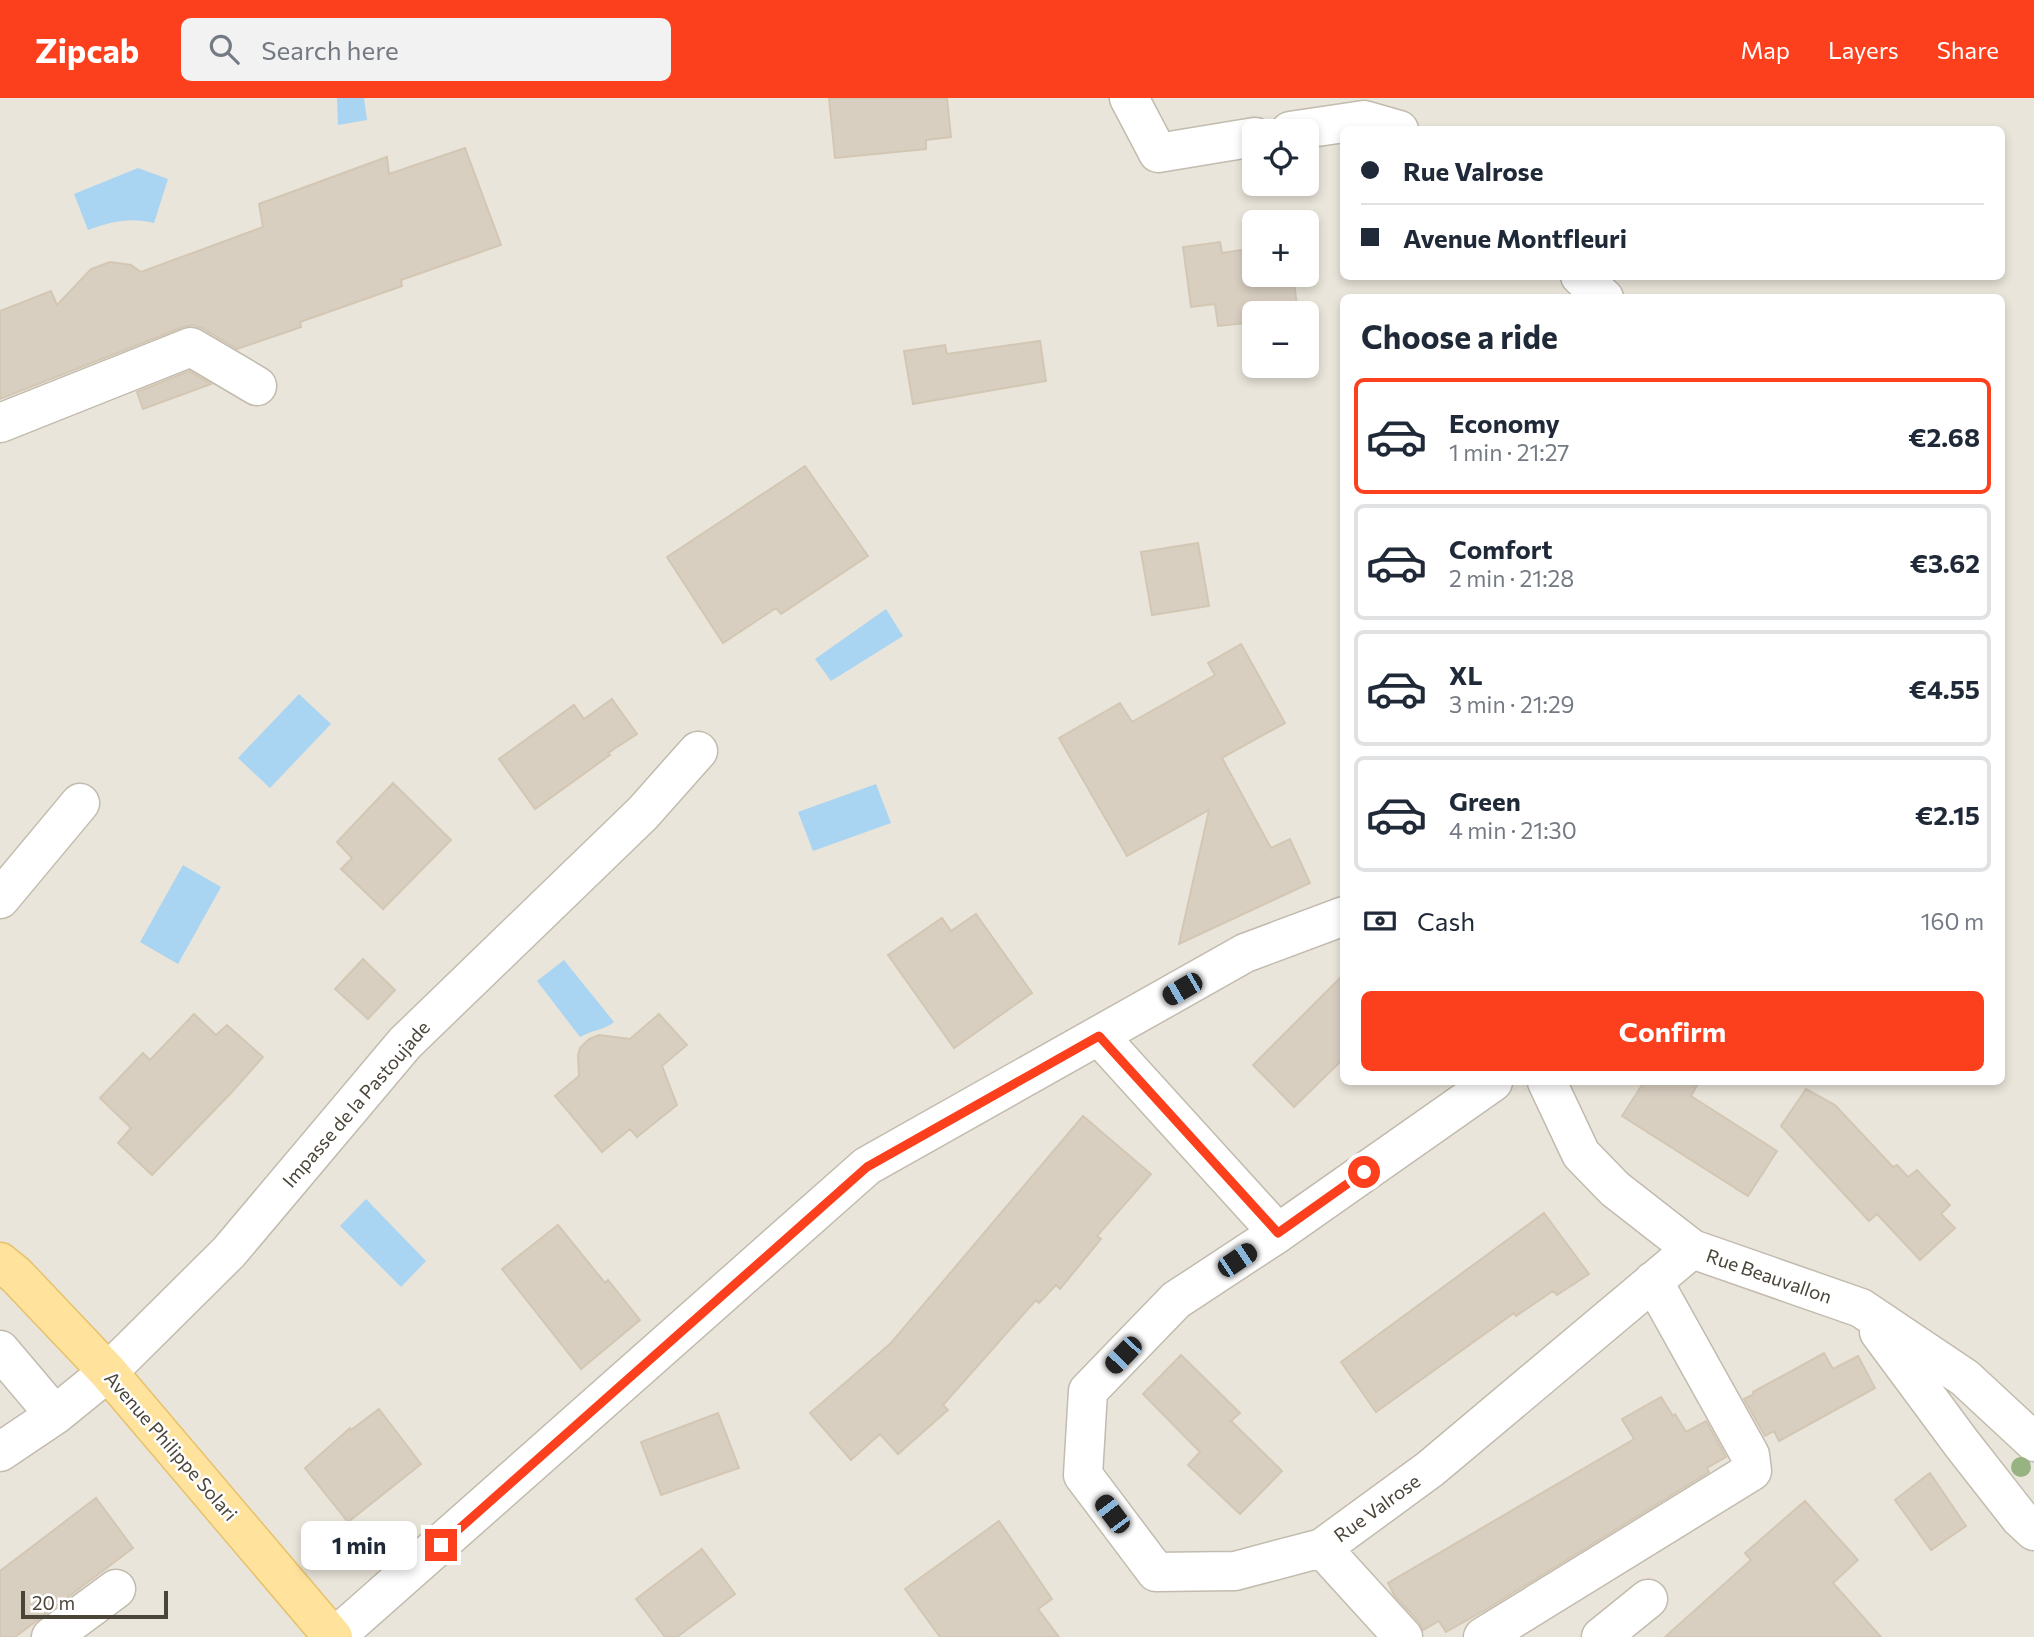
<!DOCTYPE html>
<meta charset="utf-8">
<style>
:root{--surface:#fff;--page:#f2f2f3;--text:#1f2937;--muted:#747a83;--line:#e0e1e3;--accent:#fc3f1d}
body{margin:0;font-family:Commissioner,sans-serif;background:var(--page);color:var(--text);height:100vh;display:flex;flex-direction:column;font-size:26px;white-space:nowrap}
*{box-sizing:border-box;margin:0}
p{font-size:23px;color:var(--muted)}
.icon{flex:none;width:38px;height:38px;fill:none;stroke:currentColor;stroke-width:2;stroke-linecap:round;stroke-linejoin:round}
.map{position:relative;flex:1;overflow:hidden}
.drawer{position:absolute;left:1340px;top:196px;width:665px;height:791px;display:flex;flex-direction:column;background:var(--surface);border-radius:10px;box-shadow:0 4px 10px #0003}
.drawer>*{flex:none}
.guide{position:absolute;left:1340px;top:28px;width:665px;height:154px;border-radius:10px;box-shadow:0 4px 10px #0003;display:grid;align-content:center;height:154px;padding:0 21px;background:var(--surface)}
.controls{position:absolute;left:1242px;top:21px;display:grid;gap:14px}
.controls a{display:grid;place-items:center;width:77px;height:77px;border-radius:10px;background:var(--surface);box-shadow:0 4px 10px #0003;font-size:35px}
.scale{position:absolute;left:21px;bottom:18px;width:147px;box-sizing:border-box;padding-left:7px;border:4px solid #4b4439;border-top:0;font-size:19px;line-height:24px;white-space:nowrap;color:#4b4439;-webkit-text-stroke:5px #fff;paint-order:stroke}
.end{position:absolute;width:32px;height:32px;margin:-16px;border:9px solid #fc3f1d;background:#fff;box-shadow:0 0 0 4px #fff}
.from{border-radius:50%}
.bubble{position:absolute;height:49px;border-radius:10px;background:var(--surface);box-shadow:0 4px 10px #0003;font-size:23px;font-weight:700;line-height:49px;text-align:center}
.car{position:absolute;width:21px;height:42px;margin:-21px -10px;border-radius:9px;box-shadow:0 0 5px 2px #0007;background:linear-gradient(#222 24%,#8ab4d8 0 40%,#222 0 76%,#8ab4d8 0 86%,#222 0)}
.guide b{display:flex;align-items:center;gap:24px;height:66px;font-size:26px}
.guide b+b{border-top:2px solid var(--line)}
.guide i{width:18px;height:18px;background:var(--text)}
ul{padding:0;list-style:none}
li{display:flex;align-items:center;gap:21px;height:116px;margin:0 14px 10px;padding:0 7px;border:4px solid var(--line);border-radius:10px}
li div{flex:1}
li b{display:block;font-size:26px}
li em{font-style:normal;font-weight:700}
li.current{border-color:var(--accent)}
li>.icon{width:63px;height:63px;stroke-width:1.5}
h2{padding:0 21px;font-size:32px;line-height:84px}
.pay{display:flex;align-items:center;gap:18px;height:77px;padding:0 21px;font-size:26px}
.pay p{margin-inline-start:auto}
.button{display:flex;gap:14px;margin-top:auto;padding:14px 21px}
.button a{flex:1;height:80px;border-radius:10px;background:var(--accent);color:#fff;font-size:28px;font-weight:700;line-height:80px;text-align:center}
header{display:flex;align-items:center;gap:42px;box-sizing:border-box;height:98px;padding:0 35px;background:var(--accent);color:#fff}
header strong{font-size:33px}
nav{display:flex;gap:38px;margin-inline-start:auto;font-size:24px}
.search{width:490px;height:63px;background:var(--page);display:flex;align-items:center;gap:18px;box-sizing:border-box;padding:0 24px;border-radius:10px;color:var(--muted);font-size:26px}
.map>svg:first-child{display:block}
.residential{fill:#eae5da;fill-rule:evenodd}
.water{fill:#a9d4f2}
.building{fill:#d8cfc1;stroke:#d3c7b4;stroke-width:2}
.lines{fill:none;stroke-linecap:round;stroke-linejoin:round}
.minor-casing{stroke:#c2bbae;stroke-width:41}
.major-casing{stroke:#e6c16a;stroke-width:41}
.minor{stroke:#fff;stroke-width:38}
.major{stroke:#ffe39c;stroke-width:38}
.tree{fill:#97b381}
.route{stroke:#fc3f1d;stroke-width:9}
.labels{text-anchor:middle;stroke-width:5;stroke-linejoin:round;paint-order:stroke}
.street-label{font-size:19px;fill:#4b4439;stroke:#fff}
</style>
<header>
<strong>Zipcab</strong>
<div class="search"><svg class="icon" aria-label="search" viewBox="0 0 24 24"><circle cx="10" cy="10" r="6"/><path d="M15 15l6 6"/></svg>Search here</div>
<nav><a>Map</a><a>Layers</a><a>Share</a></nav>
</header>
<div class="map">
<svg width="2034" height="1539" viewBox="0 0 2034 1539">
<rect width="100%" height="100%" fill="#f6f3ec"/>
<path class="residential" d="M0 0H2034V1539H0ZM1344 32H2002V178H1344ZM1255 33H1307V86H1255ZM1255 124H1307V177H1255ZM1344 200H2002V984H1344ZM1255 215H1307V268H1255Z"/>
<path class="water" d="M337 0H364L367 22 338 27Z
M138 70 168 81 154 125C130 119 110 124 88 132L74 96Z
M886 511 903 538 831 583 815 561Z
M299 596 331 626 270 690 238 660Z
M876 686 891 725 813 753 798 714Z
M183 767 221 789 178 866 140 844Z
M564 862 614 924C604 932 592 932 580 939L537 883Z
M366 1101 426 1163 401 1189 340 1128Z"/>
<path class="building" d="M829 0H947L951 39 926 42V51L835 60Z
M465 50 501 147 401 182 402 188 300 224 301 229 237 251 202 230 193 227 183 229 0 301V213L51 193 57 207 91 171 110 164 131 167 141 174 263 129 259 106 387 59 389 76Z
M1220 144 1222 155 1255 150V177H1293L1298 215H1255V224L1218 228 1215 206 1191 209 1183 149Z
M1040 243 1046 283 913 306 904 253 945 247 947 256Z
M189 273 211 286 143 311 137 294Z
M805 368 868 458 781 516 776 510 723 545 667 459Z
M1198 445 1209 508 1152 517 1141 454Z
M1241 546 1285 625 1222 660 1271 750 1290 741 1310 785 1179 846 1209 712 1127 758 1059 640 1120 605 1132 624 1215 577 1208 565Z
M612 601 637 636 608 655 610 657 535 711 499 661 574 607 584 621Z
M393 685 451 742 383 811 341 771 352 760 337 744Z
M976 816 1032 895 954 950 888 857 942 820 951 833Z
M363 861 395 892 368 921 335 891Z
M1344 876V960L1294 1009 1253 967Z
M194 916 216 937 227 927 263 959 231 995 152 1077 118 1045 131 1030 100 1000 143 955 150 962Z
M659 916 687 947 662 968 677 1007 637 1039 630 1031 602 1054 555 998 579 978 578 957 580 950 589 941 599 937 630 941Z
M1644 984H1699L1691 998 1777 1053 1748 1098 1622 1018Z
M1806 991 1835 1007 1893 1069 1897 1067 1908 1079 1917 1072 1950 1107 1941 1116 1955 1130 1920 1162 1877 1116 1869 1123 1781 1028Z
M1083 1018 1151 1076 1097 1138 1101 1141 1060 1191 1056 1187 1039 1205 1036 1202 943 1307 948 1312 898 1356 880 1336 851 1362 810 1315 891 1245Z
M1544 1115 1589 1176 1557 1197 1553 1193 1516 1218 1514 1215 1376 1314 1341 1264Z
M558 1127 605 1185 608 1182 640 1222 581 1271 502 1171Z
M1824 1255 1833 1271 1858 1258 1875 1290 1779 1343 1774 1333 1765 1338 1744 1301 1754 1296 1753 1294Z
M1181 1257 1240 1315 1231 1323 1282 1373 1240 1416 1188 1367 1200 1354 1143 1296Z
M1661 1299 1673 1318 1675 1316 1686 1334 1706 1323 1726 1359 1707 1370 1709 1374 1487 1511 1446 1534 1439 1523 1423 1532 1419 1524 1394 1497 1388 1485 1634 1341 1622 1321Z
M379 1311 421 1366 348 1424 305 1370 350 1330 351 1332Z
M718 1315 739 1370 661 1397 641 1344Z
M1930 1375 1966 1428 1931 1452 1895 1402Z
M96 1400 133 1450 15 1539H0V1473Z
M1805 1403 1858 1462 1833 1485 1881 1539H1665L1751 1462 1745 1455Z
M999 1423 1052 1501 1038 1511 1059 1539H940L905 1491Z
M702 1451 735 1496 677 1539H665L636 1501Z"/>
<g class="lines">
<defs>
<path id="minor" d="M1129 0 1158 55 1255 39
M1290 33 1364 22 1399 32
M1580 178 1604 200
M0 325 191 249 257 288
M0 801 80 705
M1099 938 1278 1135
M1493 984 1278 1135 1176 1202 1088 1293 1083 1377 1156 1474 1235 1473 1322 1450 1430 1371 1692 1151
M1547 984 1581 1056 1615 1091 1692 1151 1861 1210 1965 1280 2034 1344
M1879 1234 1962 1346 2020 1420 2034 1433
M0 1252 55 1317
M0 1354 55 1317 108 1274 229 1154 405 945 643 715 698 653
M1322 1450 1403 1539
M51 1539 116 1491
M335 1539 867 1068 1245 855 1344 818
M1483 1539 1752 1373 1750 1357 1653 1183
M1601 1539 1648 1501"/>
<path id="major" d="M0 1164 16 1177 108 1274 333 1539"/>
</defs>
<use href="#minor" class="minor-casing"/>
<use href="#major" class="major-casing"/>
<use href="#minor" class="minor"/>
<use href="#major" class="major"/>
</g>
<circle class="tree" cx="2021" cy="1369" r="10"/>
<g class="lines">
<path class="route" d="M441 1447 867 1069 1099 938 1278 1135 1364 1074"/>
</g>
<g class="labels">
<g class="street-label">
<text transform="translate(356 1006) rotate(-49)" y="7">Impasse de la Pastoujade</text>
<text transform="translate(1769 1178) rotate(19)" y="7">Rue Beauvallon</text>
<text transform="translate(171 1348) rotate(49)" y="7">Avenue Philippe Solari</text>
<text transform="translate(1377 1410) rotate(-36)" y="7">Rue Valrose</text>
</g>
</g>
</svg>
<div class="controls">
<a><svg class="icon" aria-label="locate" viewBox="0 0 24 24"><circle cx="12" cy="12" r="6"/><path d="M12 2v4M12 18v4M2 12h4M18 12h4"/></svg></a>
<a>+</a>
<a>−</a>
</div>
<div class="scale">20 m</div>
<i class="end from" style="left:1364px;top:1074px"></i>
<i class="end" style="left:441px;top:1447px"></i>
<div class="bubble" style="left:301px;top:1423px;width:116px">1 min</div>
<i class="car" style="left:1182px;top:891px;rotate:240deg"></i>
<i class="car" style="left:1237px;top:1162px;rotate:56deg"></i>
<i class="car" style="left:1123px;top:1257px;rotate:224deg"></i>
<i class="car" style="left:1112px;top:1416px;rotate:323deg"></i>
<div class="guide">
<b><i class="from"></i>Rue Valrose</b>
<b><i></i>Avenue Montfleuri</b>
</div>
<section class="drawer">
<h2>Choose a ride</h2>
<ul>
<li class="current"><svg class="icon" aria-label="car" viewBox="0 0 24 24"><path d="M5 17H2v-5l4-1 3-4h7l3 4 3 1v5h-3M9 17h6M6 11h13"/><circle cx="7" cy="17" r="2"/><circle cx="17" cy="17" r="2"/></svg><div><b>Economy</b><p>1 min · 21:27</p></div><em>€2.68</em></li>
<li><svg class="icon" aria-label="car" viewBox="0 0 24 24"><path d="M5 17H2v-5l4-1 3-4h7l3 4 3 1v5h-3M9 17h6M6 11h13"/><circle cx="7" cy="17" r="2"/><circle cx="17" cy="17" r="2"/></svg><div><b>Comfort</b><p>2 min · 21:28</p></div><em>€3.62</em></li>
<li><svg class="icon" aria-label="car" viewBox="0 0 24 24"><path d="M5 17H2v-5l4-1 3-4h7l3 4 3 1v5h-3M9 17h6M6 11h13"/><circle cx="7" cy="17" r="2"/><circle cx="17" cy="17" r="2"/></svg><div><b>XL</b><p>3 min · 21:29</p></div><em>€4.55</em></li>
<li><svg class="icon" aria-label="car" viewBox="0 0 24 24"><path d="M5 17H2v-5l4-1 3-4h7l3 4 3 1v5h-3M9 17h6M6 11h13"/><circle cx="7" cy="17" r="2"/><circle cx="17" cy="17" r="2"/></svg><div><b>Green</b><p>4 min · 21:30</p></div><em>€2.15</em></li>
</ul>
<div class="pay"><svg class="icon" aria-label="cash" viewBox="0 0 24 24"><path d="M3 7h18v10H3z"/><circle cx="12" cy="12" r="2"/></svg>Cash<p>160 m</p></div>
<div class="button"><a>Confirm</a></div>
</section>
</div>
